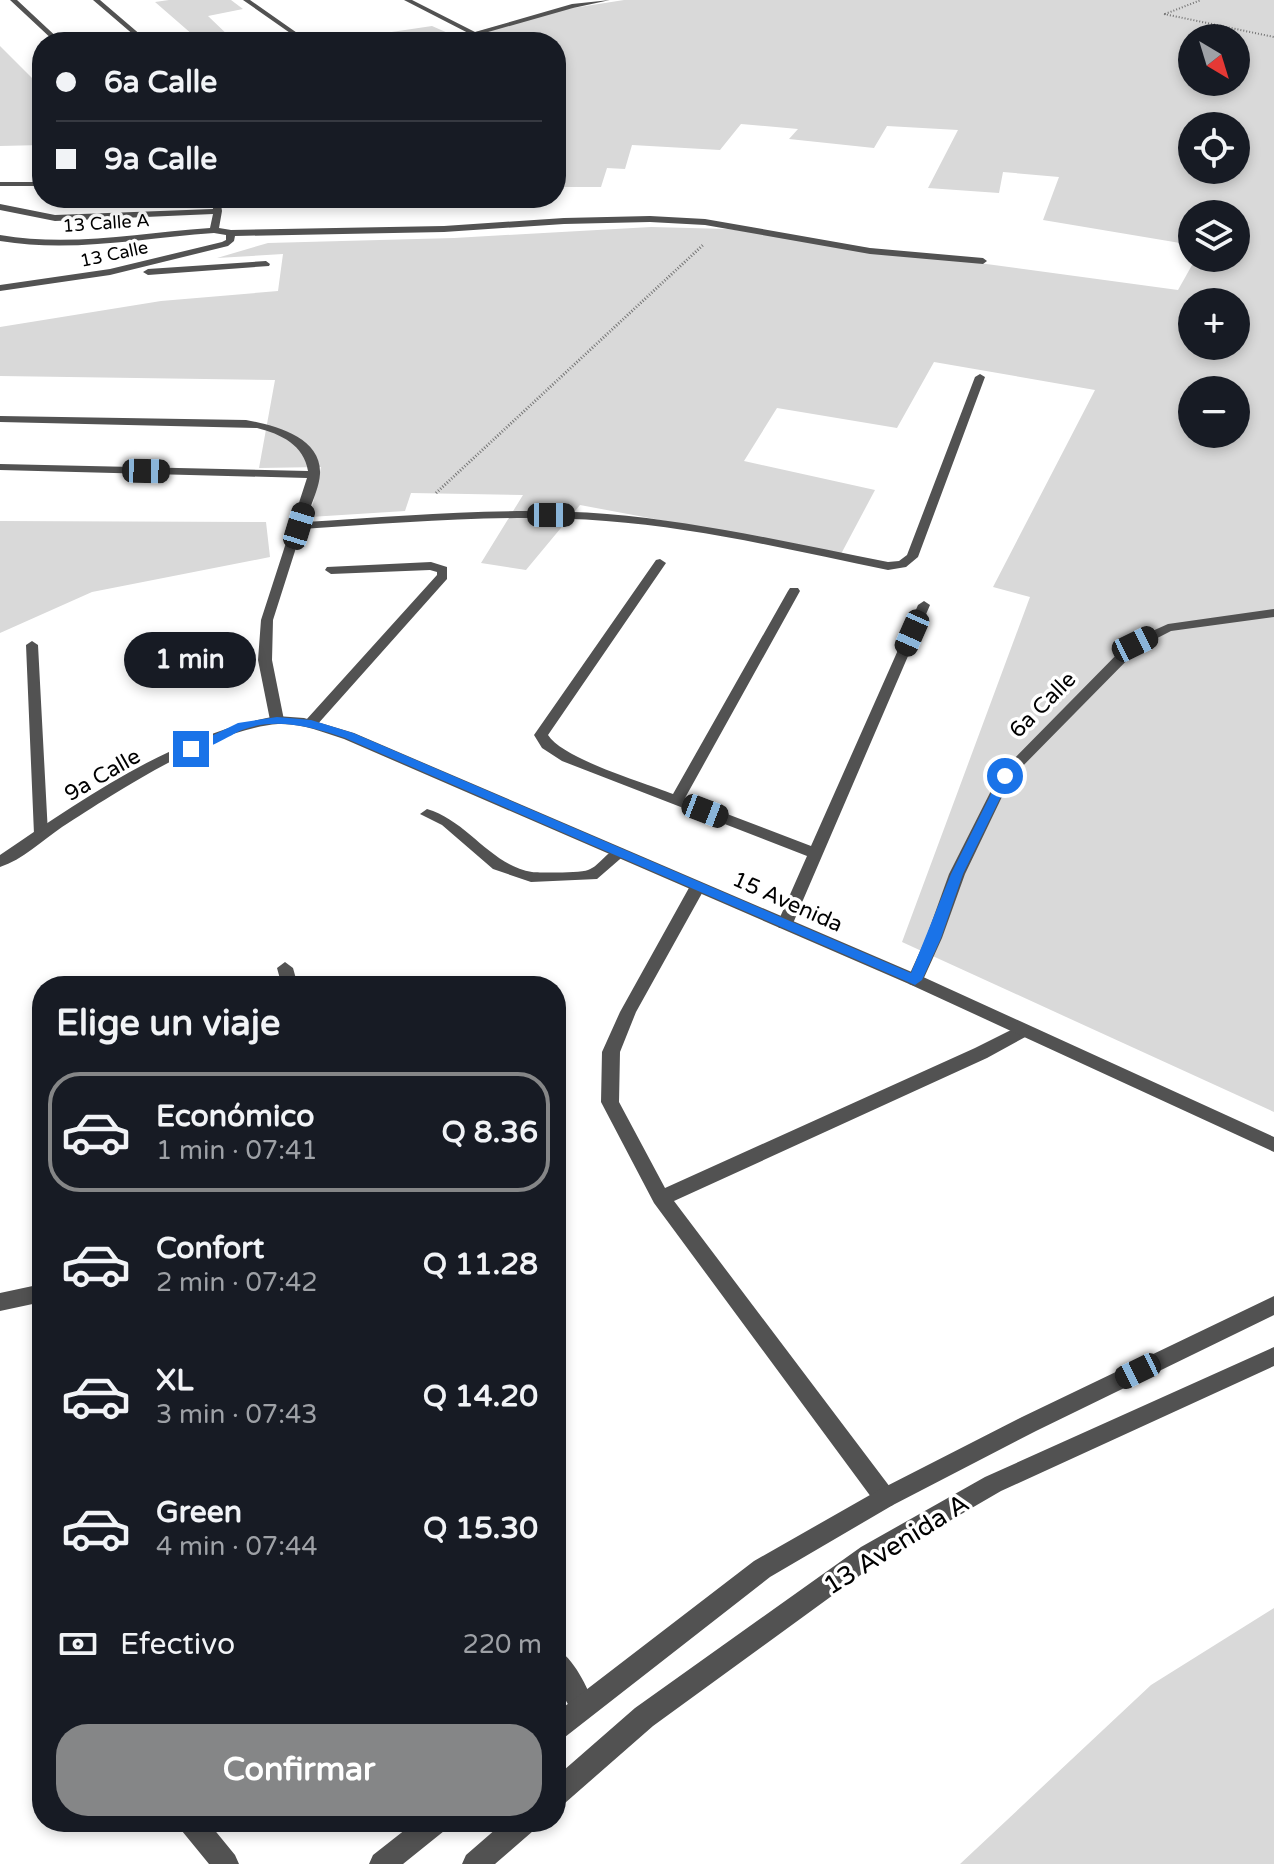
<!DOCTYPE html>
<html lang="es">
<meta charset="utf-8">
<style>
:root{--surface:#171b24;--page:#20242c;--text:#f1f3f6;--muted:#9ea1a6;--line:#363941;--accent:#858687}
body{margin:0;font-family:"Varela Round",sans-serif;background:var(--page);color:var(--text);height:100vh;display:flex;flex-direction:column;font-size:30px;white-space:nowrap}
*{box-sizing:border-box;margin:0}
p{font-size:26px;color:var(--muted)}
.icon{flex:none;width:44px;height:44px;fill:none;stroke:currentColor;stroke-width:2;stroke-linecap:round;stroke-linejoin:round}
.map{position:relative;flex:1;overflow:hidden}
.side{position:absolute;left:32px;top:976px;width:534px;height:856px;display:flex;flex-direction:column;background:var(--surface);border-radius:32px;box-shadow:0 4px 12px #0003}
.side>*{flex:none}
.banner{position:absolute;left:32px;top:32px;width:534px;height:176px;border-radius:32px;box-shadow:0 4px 12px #0003;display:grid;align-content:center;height:176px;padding:0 24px;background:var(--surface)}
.needle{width:52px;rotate:142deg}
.fabs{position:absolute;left:1178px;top:24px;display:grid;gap:16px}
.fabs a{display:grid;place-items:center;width:72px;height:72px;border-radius:50%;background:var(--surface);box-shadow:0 4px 12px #0003;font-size:40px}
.end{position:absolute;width:36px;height:36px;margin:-18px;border:10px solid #1a73e8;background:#fff;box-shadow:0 0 0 4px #fff}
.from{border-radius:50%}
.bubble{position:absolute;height:56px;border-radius:28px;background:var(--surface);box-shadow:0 4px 12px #0003;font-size:26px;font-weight:700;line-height:56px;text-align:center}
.car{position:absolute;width:24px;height:48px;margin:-24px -12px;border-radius:10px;box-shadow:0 0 6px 2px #0007;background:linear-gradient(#222 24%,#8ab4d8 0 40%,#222 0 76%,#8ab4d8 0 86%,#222 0)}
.banner b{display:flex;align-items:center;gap:28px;height:76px;font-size:30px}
.banner b+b{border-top:2px solid var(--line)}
.banner i{width:20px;height:20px;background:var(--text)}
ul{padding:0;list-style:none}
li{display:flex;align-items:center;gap:24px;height:120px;margin:0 16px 12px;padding:0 8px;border:4px solid transparent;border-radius:32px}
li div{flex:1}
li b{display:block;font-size:30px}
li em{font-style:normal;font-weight:700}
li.selected{border-color:var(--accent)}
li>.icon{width:72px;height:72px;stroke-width:1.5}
h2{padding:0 24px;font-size:36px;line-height:96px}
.pay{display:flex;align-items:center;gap:20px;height:88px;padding:0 24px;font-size:30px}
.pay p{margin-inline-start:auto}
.action{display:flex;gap:16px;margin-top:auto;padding:16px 24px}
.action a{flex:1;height:92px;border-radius:32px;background:var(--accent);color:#fff;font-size:32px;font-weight:700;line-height:92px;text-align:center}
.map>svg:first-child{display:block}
.green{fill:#d9d9d9;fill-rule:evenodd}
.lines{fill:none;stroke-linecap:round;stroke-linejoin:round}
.path-far1{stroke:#747474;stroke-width:2;stroke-dasharray:1 2;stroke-linecap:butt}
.path{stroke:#747474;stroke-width:3;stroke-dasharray:1 2;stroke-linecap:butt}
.service{fill:#525252;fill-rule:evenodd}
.minor{fill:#525252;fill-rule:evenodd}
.tertiary{fill:#525252;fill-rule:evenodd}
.route{fill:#1a73e8}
.labels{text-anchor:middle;stroke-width:7;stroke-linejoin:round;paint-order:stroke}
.far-street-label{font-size:18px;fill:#000;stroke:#fff}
.street-label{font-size:22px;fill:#000;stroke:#fff}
.near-street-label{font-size:26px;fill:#000;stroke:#fff}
</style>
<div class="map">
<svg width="1274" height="1864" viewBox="0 0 1274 1864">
<rect width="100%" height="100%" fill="#fff"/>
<path class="green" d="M169 0H231L243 9 208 16 232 39 278 33 291 42H157L155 40 193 35 155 2Z
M624 0H1274V1112L902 942 1030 597 993 587 1095 390 934 362 897 428 777 408 744 461 875 490 841 554 580 505 526 570 481 563 523 495 411 493 405 511 310 517 321 467 259 468 275 380 0 376V327L161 301 278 291 283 254 217 258 268 243 454 238 651 227 728 229 1178 290 1196 258H1236V214H1192V245L1043 220 1059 177 1003 172 999 193 928 188 958 130 887 126 874 148 789 139 798 129 741 124 720 150 632 145 625 169 607 168 601 187H556V42H324L432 26 457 37 554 11ZM1192 38H1236V82H1192ZM1192 126H1236V170H1192ZM1192 302H1236V346H1192ZM1192 390H1236V434H1192Z
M0 46 42 88V145L0 146Z
M0 521 266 522 270 557 92 592 0 633Z
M1274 1608V1864H960L1151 1685Z"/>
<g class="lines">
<path class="path-far1" d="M1164 14 1274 37
M1165 14 1201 0"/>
<path class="path" d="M436 493 703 245"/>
<path class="service" d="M32 641 38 645 48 834 41 839 34 834 26 645Z
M427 809C468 821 490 865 532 872 542 873 580 873 588 870 602 865 608 846 624 849L627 853 597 879 531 882 493 869 442 825 420 814Z
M698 881 706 886 636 1012 620 1052 619 1102 665 1188 975 1048 1017 1027H1029L1032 1031 1029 1035 987 1058 674 1201 893 1491 896 1498 893 1505 885 1508 877 1505 654 1203 601 1102 602 1052 620 1012 690 886Z
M178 1822H208L235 1855 239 1864H209L182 1831Z"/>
<path class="minor" d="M10 0H17L62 42H55Z
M93 0H100L149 42H142Z
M243 0H250L310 42H303Z
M404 0H412L475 32 572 4 610 0 573 8 474 36Z
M0 182H42V186H0Z
M212 198H220L222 211 219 228 231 230 444 226 564 218 650 216 705 219 870 248 983 258 987 261 983 264 870 254 705 225 650 222 564 224 444 232 235 236 234 241 228 246 110 275 0 291V285L110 269 222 242 226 240V235L214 233C142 238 72 253 0 241V235C71 247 139 233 210 228L213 214 55 221 0 210V204L55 215 213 209Z
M266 261 270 264 269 266 148 275 143 272 148 269Z
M980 374 985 377 918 557 906 567 888 570C795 551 701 528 606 521 505 513 403 523 302 529L273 620 272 660 284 720 277 724 270 720 258 660 261 620 307 478 0 470V464L308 471C304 445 281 434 257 428L0 422V416L246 420C274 425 322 437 320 474 319 490 309 508 305 522 405 516 506 506 607 514 702 522 795 544 888 562L899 561 907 555 975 377Z
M660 559 666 563 548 735C563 759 645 783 673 794L788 591 790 588H798L800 591 685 798 811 846 918 605 924 601 930 605 791 928H779L777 924 807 856 562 761 542 748 534 735 656 560Z
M431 562 447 567V579L316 726H306L304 723 306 720 437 575V572L430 570 331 574 325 570 327 567Z
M1274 609V617L1171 631 1140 647 1011 778 965 874 942 938 923 980 915 986 909 984 907 980 926 938 949 874 1000 773 1130 641 1168 624Z
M285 962 293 968 298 986H282L277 968Z
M42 1284V1302L0 1311V1293Z
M556 1649C573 1656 588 1689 595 1706L592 1715 583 1718 574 1715 556 1683Z"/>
<path class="tertiary" d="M277 716 304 718 354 733 921 976 1274 1137V1152L909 984 344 739C323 732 301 723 278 724 212 729 118 791 62 827 43 840 22 860 0 867V855C84 798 175 734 277 716Z
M1274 1296V1315L1036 1431 893 1505 770 1577 565 1737 556 1740V1713L754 1561 877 1491 1022 1417Z
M1274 1347V1366L1001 1491 877 1563 653 1726 565 1803 556 1807V1777L635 1708 861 1547 985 1477Z
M415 1822H448L444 1831 403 1864H369L373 1855Z
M504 1822H537L533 1831 495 1864H462L466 1855Z"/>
</g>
<path class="route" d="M277 717 311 720 353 733 911 973 951 874 1000 776 1005 772 1011 776 963 874 941 938 922 980 915 985 345 738C312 727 276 717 242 730 228 736 198 757 185 749L238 723Z"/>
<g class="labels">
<g class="far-street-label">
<text transform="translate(106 223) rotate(-4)" y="6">13 Calle A</text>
<text transform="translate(114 254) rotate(-12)" y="6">13 Calle</text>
</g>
<g class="street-label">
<text transform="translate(1042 704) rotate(-45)" y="8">6a Calle</text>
<text transform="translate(102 774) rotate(-30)" y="8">9a Calle</text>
<text transform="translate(788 901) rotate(24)" y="8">15 Avenida</text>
</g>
<g class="near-street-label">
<text transform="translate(896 1544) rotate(-32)" y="9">13 Avenida A</text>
</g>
</g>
</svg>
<div class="fabs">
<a><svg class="needle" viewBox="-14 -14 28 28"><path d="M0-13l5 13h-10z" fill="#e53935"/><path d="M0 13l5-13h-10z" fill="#9ea1a6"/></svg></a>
<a><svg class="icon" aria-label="locate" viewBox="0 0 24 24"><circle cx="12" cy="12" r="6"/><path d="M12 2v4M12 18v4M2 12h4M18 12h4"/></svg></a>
<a><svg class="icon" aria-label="layers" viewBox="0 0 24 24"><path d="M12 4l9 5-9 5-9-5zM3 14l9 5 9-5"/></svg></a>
<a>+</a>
<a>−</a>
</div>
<i class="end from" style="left:1005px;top:776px"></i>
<i class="end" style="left:191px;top:749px"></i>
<div class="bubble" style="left:124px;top:632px;width:132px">1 min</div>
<i class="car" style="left:146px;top:471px;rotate:91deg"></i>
<i class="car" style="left:551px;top:515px;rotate:90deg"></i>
<i class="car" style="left:299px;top:526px;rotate:17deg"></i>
<i class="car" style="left:912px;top:633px;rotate:204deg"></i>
<i class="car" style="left:1135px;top:644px;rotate:64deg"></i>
<i class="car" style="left:705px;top:811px;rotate:111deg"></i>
<i class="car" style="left:1138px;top:1371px;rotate:244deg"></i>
<div class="banner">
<b><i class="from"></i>6a Calle</b>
<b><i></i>9a Calle</b>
</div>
<section class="side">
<h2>Elige un viaje</h2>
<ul>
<li class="selected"><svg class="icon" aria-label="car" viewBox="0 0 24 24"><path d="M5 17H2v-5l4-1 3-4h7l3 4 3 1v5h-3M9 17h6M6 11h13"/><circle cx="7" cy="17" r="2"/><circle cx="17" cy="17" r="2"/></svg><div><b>Económico</b><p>1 min · 07:41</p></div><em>Q 8.36</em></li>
<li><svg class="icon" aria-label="car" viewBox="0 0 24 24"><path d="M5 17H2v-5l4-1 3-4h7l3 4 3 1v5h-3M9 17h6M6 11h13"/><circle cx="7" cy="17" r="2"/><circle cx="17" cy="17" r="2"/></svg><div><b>Confort</b><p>2 min · 07:42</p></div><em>Q 11.28</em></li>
<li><svg class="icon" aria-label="car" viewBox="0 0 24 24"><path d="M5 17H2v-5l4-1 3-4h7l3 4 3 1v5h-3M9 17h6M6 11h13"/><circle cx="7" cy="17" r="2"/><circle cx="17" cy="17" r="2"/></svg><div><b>XL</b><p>3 min · 07:43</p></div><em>Q 14.20</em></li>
<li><svg class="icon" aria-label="car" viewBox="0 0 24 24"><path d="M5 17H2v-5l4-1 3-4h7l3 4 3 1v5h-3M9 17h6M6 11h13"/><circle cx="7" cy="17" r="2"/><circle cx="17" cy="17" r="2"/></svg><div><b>Green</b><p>4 min · 07:44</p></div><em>Q 15.30</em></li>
</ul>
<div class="pay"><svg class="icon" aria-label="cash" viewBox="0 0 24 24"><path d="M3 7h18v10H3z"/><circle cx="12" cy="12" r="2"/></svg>Efectivo<p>220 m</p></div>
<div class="action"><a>Confirmar</a></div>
</section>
</div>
